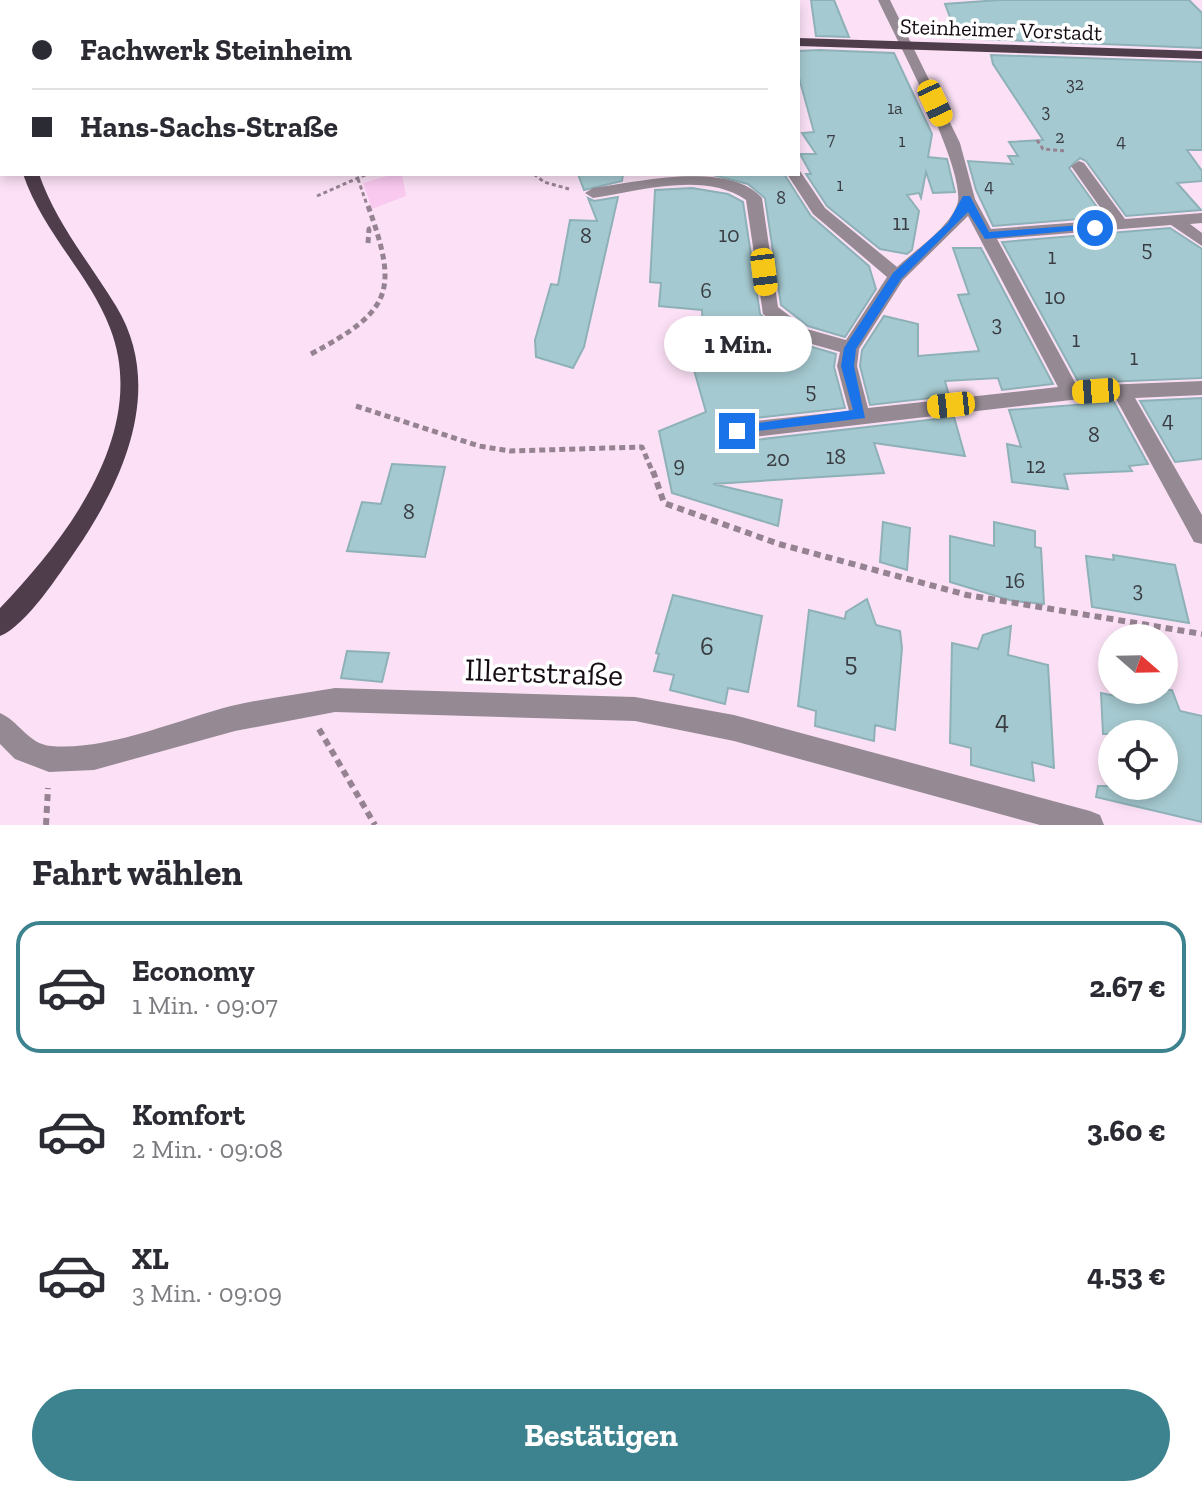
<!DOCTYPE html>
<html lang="de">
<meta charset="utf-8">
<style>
:root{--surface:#fff;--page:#f7f7f7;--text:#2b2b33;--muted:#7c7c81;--line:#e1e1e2;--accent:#3d828f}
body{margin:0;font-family:"Zilla Slab",serif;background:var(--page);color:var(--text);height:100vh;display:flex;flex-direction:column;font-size:30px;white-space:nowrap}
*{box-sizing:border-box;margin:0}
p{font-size:26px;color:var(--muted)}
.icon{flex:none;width:44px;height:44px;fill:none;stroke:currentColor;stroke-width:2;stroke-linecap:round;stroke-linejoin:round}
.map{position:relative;height:825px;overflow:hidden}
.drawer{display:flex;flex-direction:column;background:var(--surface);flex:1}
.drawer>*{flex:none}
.hud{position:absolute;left:0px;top:0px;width:800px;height:176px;box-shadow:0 4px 12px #0003;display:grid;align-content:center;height:176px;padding:0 32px;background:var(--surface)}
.needle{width:52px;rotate:110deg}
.buttons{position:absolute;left:1098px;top:624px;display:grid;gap:16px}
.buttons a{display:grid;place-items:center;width:80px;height:80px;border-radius:50%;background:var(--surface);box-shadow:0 4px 12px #0003;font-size:40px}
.end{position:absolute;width:36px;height:36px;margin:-18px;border:10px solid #1a73e8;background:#fff;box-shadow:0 0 0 4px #fff}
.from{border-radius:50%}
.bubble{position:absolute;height:56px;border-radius:28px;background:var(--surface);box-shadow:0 4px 12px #0003;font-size:26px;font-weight:700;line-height:56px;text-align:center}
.car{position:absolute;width:24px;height:48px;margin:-24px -12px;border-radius:10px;box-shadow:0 0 6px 2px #0007;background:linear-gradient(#f5c518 24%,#345 0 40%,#f5c518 0 76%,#345 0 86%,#f5c518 0)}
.hud b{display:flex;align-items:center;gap:28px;height:76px;font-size:30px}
.hud b+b{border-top:2px solid var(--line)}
.hud i{width:20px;height:20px;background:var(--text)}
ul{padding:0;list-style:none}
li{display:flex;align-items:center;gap:24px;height:132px;margin:0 16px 12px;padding:0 16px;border:4px solid transparent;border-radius:24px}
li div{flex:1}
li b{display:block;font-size:30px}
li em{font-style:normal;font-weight:700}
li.on{border-color:var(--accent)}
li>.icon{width:72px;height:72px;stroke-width:1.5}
h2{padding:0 32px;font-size:36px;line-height:96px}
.action{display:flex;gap:16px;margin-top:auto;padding:16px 32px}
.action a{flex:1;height:92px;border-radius:48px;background:var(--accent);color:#fff;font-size:32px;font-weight:700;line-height:92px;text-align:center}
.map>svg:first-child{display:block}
.green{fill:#fac9f0}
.building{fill:#a5c9d0;stroke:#8eb1b8;stroke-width:2}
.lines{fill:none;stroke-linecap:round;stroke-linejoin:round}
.path-far2{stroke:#968391;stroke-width:3;stroke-dasharray:4 3;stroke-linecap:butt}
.path-far1{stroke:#968391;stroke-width:5;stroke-dasharray:6 4;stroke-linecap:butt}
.path{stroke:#968391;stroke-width:6;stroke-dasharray:7 5;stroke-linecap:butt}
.minor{fill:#958a93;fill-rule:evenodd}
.major{fill:#4f3d4c;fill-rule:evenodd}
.route{fill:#1a73e8}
.labels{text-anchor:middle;stroke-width:7;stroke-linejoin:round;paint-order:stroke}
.far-number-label{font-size:18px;fill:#3a3c43}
.far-street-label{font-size:22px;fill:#160d14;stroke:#fff}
.number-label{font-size:22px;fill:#3a3c43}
.near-number-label{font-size:26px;fill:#3a3c43}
.near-street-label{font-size:32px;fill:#160d14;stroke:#fff}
</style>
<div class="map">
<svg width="1202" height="825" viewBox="0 0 1202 825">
<rect width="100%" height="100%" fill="#fce1f6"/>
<path class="green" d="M394 174H402L406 196 372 209 363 183Z"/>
<path class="building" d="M811 0H834L849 37 816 36Z
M999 0H1189L1202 13V48L958 38 945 4Z
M819 50 894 53 932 134 928 157 947 159 955 192 933 193 926 172 921 198 919 193 907 195 919 211 912 250 907 254 880 249 827 206 806 174H811L800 154H816L802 133 814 132 798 74V51Z
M991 55 1202 62V150H1187L1202 171V181L1177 183 1201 210 1126 216 1086 161 1080 158 1069 168 1104 217 993 226 976 190 968 161 1013 164 1008 156H1018L1009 142 1043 140 993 64Z
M578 174H623L622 181 584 190Z
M709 174H784L811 216 869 266 876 289 845 337 808 326 781 305 765 198 748 184Z
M692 188 728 194 743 202 760 314 792 341 836 354 834 367 845 408 736 420 729 422 724 430 727 438 737 442 954 417 965 456 874 443 884 473 713 484 782 500 778 526 672 493 659 431 706 412 694 370H704L702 310 659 306 661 283 650 282 655 190Z
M618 197 584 347 573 368 536 357 535 340 551 284 558 285 570 220 597 221 588 198 594 201Z
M1170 228 1202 249V378L1079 383 1002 242Z
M953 248H981L1053 384 1002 390 998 378 945 381 949 396 870 405 860 366 862 350 884 316 918 324V356L979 351 958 295 969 294Z
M1202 398V459L1175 462 1140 401Z
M1114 402 1148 464 1129 466 1132 471 1064 474 1068 489 1012 482 1007 444 1021 447 1009 410Z
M392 464 445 467 425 557 347 551 362 502 381 504Z
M883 522 910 528 907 570 880 562Z
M994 522 1035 531V547L1041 548 1044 604 1013 601 950 582V536L994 546Z
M1113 555 1175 565 1189 623 1092 607 1086 556 1114 560Z
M673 595 762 616 748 692 728 688 725 704 670 690 674 675 654 671 659 654 656 653Z
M867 599 876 625 900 631 902 648 895 730 875 725 874 741 815 726 816 711 798 706 809 610 845 619 846 612Z
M1011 626 1008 655 1048 665 1054 768 1032 762 1034 781 971 765V748L950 743 952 643 978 649 983 635Z
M347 651 389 653 382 682 341 678Z
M1119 690H1172L1180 711 1202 716V822L1096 797 1098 786H1164V734H1103L1101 693 1120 697Z"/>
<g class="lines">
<path class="path-far2" d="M288 0 293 2
M1037 140 1043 149 1066 151
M534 174 544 182 569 189
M358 179 367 205
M317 196 367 174"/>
<path class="path-far1" d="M368 243 369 229 374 227
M311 354C393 310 399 291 367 203
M356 406 479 446 510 451 642 447 653 473"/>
<path class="path" d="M653 471 664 503 779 544 967 595 1202 634
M319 729 375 825
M46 825 48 788"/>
<path class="minor" d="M574 0H586V2H574Z
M878 0H890L960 143 975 199 991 229 1109 220 1071 166 1079 161 1084 163 1125 219 1202 213V223L1190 224 1202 233V246L1171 225 997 239 1077 386 1202 381V395L1135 398 1202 515V544L1194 542 1116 399 1071 400 737 439 730 437 727 431 730 425 737 423 849 411 837 366 840 352 794 339 763 314 746 200C705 171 639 191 593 198L585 193 593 188C638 182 728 160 762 198L778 307 807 329 846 340 887 277 813 214 787 174H798L800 171 825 208 897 267C915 250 948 229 957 205 969 174 894 35 878 0ZM968 216 1058 387 868 408 857 366 859 349 903 280Z
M335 688 635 697 734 715 1090 811 1100 815 1104 825H1040L734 741 635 721 335 712 235 731 94 770 49 772 15 759 0 744V713C19 721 28 744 51 746 107 751 177 720 231 706 265 698 301 694 335 688Z"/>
<path class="major" d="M183 0H195V2H183Z
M214 0H229L230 2H215Z
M798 38 1202 51V59L798 46Z
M23 174H39C56 223 89 262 116 306 165 386 125 479 76 550 60 573 26 626 0 636V608C67 538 150 431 110 328 89 273 43 233 23 174Z"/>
</g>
<path class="route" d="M963 196H970L989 232 1095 224 1100 228 985 239 968 212 901 279 856 349 854 366 865 418 733 434V427L737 426 853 410 841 366 844 348 893 273 948 223Z"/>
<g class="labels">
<g class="far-number-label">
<text x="1075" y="90">32</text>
<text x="895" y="114">1a</text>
<text x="1046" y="117">3</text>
<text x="1060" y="143">2</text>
<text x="831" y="145">7</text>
<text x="902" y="147">1</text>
<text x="1121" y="147">4</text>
<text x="840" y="191">1</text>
<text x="989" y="192">4</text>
<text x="781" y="204">8</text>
</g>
<g class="far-street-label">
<text transform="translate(1001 29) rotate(2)" y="8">Steinheimer Vorstadt</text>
</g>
<g class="number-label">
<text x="901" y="230">11</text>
<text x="729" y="242">10</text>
<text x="586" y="243">8</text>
<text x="1147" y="256">5</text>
<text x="1052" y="264">1</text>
<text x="706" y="298">6</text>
<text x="1055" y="304">10</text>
<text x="997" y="331">3</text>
<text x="1076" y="347">1</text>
<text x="1134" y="365">1</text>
<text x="811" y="398">5</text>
<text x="1168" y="427">4</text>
<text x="1094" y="442">8</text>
<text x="836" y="464">18</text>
<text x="778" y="466">20</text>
<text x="679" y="472">9</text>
<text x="1036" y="473">12</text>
<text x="409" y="519">8</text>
<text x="1015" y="588">16</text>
<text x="1138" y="597">3</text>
</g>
<g class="near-number-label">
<text x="707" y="655">6</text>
<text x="851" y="671">5</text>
<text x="1002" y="729">4</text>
</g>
<g class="near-street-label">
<text transform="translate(544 672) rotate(2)" y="11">Illertstraße</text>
</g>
</g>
</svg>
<div class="buttons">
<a><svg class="needle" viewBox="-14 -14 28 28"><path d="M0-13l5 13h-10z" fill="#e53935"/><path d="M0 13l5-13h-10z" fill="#7c7c81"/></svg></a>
<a><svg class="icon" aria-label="locate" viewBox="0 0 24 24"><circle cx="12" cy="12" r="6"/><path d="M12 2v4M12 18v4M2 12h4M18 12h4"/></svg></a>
</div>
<i class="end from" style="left:1095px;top:228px"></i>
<i class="end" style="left:737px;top:431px"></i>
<div class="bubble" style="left:664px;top:316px;width:148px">1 Min.</div>
<i class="car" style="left:935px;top:103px;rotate:155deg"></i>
<i class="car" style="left:764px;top:272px;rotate:173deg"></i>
<i class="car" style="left:1096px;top:391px;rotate:266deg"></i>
<i class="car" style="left:951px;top:405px;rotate:264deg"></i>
<div class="hud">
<b><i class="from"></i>Fachwerk Steinheim</b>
<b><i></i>Hans-Sachs-Straße</b>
</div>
</div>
<section class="drawer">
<h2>Fahrt wählen</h2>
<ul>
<li class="on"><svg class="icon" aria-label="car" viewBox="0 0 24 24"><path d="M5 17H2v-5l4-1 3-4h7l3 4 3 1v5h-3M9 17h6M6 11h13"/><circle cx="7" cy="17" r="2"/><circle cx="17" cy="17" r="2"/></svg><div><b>Economy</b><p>1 Min. · 09:07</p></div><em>2.67 €</em></li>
<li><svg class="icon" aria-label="car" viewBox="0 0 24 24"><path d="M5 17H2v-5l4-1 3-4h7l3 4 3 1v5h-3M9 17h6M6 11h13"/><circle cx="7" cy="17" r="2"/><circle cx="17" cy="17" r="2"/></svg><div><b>Komfort</b><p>2 Min. · 09:08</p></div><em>3.60 €</em></li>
<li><svg class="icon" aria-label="car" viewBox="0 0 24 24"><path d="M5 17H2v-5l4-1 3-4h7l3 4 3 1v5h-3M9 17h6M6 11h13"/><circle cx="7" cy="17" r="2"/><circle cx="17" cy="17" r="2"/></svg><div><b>XL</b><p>3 Min. · 09:09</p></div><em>4.53 €</em></li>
</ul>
<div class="action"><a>Bestätigen</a></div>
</section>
